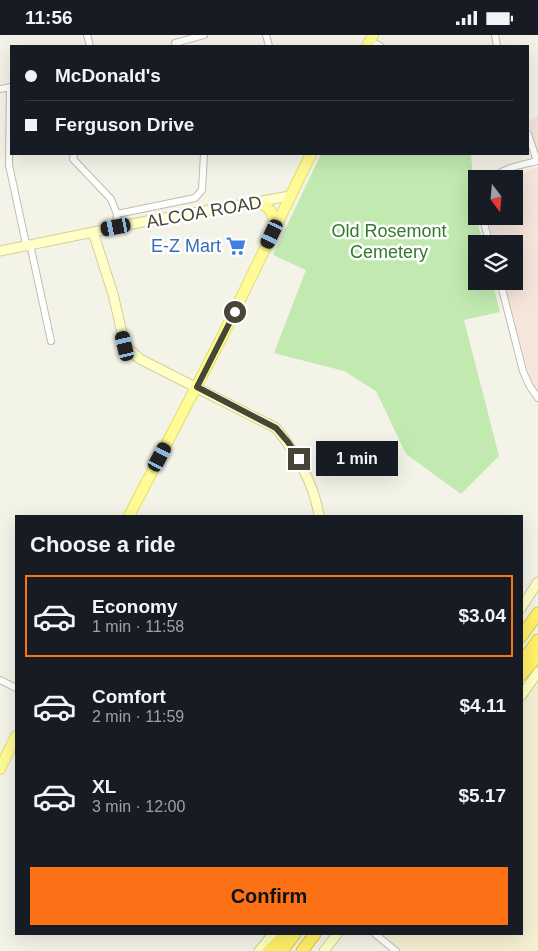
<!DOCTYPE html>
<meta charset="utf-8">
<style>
:root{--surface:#171b24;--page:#242831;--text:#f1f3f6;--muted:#9ea1a6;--line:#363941;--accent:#fc7116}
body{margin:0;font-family:Helvetica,sans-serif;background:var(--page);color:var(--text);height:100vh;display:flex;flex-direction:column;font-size:19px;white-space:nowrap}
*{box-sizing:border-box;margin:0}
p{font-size:16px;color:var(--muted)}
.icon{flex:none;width:28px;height:28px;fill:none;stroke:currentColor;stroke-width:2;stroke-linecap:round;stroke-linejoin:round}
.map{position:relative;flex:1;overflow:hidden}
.panel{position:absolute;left:15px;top:480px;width:508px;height:420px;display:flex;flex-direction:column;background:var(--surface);border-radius:0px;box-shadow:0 5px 20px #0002}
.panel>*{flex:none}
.hud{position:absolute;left:10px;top:10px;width:519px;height:110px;border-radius:0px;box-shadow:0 5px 20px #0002;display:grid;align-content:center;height:110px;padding:0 15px;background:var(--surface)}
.needle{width:32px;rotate:164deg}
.controls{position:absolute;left:468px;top:135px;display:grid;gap:10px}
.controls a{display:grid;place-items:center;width:55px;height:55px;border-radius:0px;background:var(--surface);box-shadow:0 5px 20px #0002;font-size:25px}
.end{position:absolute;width:22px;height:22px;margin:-11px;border:6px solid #474536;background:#fff;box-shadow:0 0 0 2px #fff}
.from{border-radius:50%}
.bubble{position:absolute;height:35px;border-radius:0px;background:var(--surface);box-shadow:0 5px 20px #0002;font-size:16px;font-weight:800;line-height:35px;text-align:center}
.car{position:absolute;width:15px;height:30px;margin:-15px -8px;border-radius:6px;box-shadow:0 0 4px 1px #0007;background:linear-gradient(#222 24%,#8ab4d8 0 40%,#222 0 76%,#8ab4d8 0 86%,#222 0)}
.hud b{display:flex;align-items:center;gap:18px;height:48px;font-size:19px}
.hud b+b{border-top:1px solid var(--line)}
.hud i{width:12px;height:12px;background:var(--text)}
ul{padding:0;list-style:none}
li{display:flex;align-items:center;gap:15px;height:82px;margin:0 10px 8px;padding:0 5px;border:2px solid transparent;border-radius:0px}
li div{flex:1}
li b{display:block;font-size:19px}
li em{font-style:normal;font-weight:800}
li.on{border-color:var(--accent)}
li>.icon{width:45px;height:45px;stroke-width:1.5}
h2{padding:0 15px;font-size:22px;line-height:60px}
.primary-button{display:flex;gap:10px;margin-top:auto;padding:10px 15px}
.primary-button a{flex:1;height:58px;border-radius:0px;background:var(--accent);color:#111;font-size:20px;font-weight:800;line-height:58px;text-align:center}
.status{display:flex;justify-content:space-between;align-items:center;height:35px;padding:0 25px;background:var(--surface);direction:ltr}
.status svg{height:14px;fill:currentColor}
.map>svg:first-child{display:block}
.commercial{fill:#f6f0d3}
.medical{fill:#f5e5db}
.green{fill:#c1e9b0}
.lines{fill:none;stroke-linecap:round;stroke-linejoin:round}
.street-casing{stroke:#c0bdaa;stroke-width:8}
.secondary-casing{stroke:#d1d094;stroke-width:11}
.primary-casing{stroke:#e5de64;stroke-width:12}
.highway-casing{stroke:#dfca36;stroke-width:13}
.street{stroke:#fff;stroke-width:6}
.secondary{stroke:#ffffc7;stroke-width:9}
.primary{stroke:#fffb96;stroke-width:10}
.highway{stroke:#fff168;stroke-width:11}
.route{stroke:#474536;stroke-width:6}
.labels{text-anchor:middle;stroke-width:5;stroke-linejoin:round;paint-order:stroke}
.street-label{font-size:18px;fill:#474536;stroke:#fff}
.park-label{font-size:18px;fill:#337a28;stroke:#fff}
.shop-label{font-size:18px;fill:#366cbe;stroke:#fff;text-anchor:end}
</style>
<div class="status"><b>11:56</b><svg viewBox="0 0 49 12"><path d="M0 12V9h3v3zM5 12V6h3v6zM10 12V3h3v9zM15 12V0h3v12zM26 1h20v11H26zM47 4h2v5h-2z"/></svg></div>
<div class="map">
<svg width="538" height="916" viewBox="0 0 538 916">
<rect width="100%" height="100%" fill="#f4f3e8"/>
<path class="commercial" d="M538 647V916H403L384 899H521V670Z"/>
<path class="medical" d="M538 81V118L528 86Z
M538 132V357L532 351 504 246H514V209H495L487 181H514V144H505Z"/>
<path class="green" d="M321 119H471L476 181 483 209H476V246H492L500 277 464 285 499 421 461 459 406 419 376 356 344 336 274 318 306 235 273 220Z"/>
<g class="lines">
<defs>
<path id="street" d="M87 0 90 11
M266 0 269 11
M495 0 497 11
M370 6 380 11
M175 8 204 0
M10 52 9 130 26 209
M0 54 11 52
M74 119 73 124 111 164 117 179 116 192
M493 144C504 132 522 130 537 126L528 99
M117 179 195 163 202 155 204 119
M482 181 490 209
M30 209 51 306
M500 246 523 336 529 350 538 363
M0 645 16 653
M375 899 396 916"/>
<path id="secondary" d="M93 197 113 259 125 311 140 324 276 393C297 419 314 448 319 481
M0 216 152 185 290 161
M521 573 538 547
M521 661 538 637
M259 916 273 899
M324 916 337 899"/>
<path id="primary" d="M367 11 373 0
M258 168C273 173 272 178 275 193
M129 481 220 306 311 119
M0 734 16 701"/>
<path id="highway" d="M521 602 538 578
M521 628 538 605
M521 640 538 621
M268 916 287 899
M282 916 295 899
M302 916 315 899"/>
</defs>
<use href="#street" class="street-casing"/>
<use href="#secondary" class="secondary-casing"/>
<use href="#primary" class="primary-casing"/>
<use href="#highway" class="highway-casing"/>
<use href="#street" class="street"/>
<use href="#secondary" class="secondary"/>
<use href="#primary" class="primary"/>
<use href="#highway" class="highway"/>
</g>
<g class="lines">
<path class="route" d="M235 277 197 352 276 393 288 407 299 424"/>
</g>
<defs>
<symbol id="supermarket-bare" viewBox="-9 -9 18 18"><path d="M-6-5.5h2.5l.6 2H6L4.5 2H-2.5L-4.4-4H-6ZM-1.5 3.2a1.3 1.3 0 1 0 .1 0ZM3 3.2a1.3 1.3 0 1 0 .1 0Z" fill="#3f7fe0" stroke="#fff" stroke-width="2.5" paint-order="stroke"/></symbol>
</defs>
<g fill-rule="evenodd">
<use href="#supermarket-bare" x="222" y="197" width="28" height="28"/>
</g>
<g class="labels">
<g class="street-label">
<text transform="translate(204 177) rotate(-10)" y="6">ALCOA ROAD</text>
</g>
<g class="park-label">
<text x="389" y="202">Old Rosemont<tspan x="389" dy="21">Cemetery</tspan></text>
</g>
<g class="shop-label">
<text x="221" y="217">E-Z Mart</text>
</g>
</g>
</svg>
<div class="controls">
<a><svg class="needle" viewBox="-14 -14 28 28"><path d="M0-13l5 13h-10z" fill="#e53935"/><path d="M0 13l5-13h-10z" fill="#9ea1a6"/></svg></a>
<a><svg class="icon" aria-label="layers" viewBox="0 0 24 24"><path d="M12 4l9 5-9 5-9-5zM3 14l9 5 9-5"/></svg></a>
</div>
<i class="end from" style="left:235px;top:277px"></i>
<i class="end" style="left:299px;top:424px"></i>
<div class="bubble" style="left:316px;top:406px;width:82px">1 min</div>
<i class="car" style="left:116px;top:192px;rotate:259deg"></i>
<i class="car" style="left:272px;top:199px;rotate:205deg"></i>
<i class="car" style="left:125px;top:311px;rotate:347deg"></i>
<i class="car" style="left:160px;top:422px;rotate:28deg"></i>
<div class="hud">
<b><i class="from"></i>McDonald's</b>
<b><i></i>Ferguson Drive</b>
</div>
<section class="panel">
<h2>Choose a ride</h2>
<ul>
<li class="on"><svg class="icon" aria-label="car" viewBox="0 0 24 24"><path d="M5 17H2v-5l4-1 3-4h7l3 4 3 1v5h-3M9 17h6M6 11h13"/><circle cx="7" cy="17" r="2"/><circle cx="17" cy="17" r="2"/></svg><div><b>Economy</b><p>1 min · 11:58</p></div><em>$3.04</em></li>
<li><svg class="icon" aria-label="car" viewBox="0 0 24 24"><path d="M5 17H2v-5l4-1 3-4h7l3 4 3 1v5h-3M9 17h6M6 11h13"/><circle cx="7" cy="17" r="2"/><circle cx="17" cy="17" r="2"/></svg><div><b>Comfort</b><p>2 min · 11:59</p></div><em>$4.11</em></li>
<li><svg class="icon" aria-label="car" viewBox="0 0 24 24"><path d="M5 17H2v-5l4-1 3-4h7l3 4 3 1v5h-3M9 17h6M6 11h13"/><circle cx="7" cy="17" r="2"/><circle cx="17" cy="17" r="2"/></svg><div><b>XL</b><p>3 min · 12:00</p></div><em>$5.17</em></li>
</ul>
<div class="primary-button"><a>Confirm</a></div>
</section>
</div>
